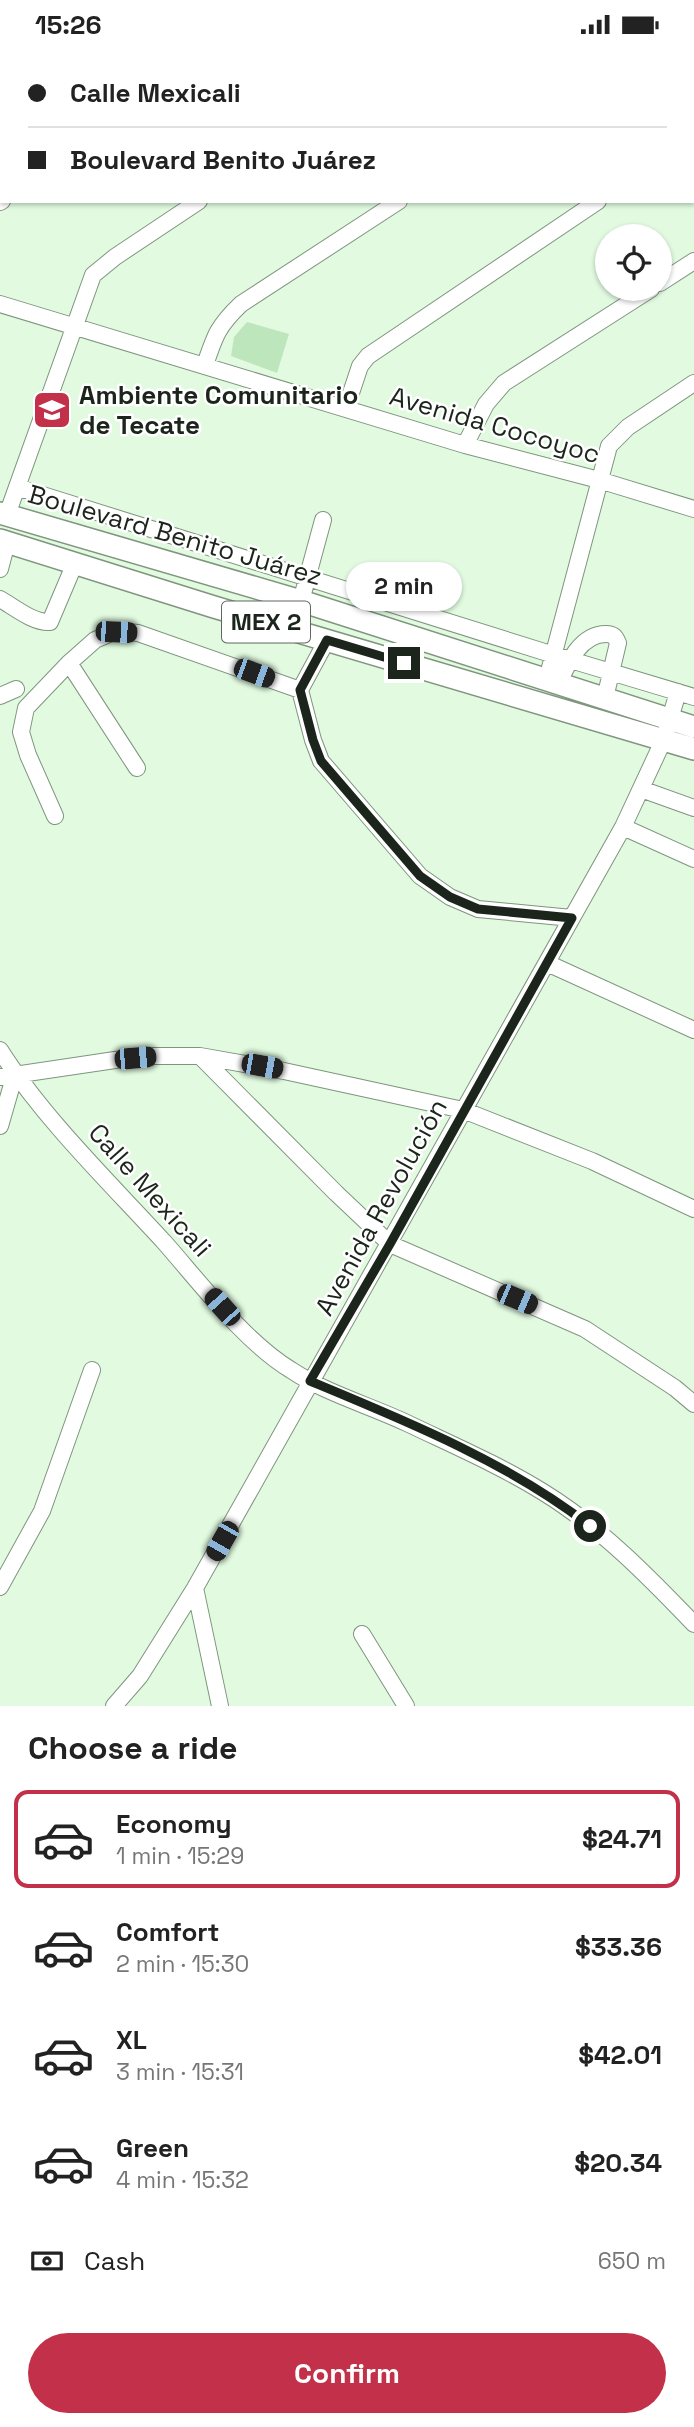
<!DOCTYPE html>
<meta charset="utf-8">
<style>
:root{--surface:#fff;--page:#f6f6f6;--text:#222;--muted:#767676;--line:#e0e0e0;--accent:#c23149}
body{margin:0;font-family:"Space Grotesk",sans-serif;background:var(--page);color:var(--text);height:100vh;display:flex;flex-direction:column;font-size:26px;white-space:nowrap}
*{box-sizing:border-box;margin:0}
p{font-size:23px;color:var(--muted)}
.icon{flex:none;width:38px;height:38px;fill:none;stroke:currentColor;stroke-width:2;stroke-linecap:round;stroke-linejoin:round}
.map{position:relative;height:1657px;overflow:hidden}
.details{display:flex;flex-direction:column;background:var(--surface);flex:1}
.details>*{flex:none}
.banner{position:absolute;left:0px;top:0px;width:695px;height:154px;box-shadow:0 2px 5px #0004;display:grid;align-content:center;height:154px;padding:0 28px;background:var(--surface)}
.fabs{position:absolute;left:595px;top:175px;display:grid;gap:14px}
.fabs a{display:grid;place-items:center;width:77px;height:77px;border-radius:50%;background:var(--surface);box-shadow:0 2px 5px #0004;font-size:35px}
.end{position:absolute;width:32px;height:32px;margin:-16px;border:9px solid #1c251c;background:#fff;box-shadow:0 0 0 4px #fff}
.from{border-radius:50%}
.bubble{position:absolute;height:49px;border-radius:24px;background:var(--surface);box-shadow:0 2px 5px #0004;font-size:23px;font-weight:600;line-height:49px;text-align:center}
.car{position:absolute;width:21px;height:42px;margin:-21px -10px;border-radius:9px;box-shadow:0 0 5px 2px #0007;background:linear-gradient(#222 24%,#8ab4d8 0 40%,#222 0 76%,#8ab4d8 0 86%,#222 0)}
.banner b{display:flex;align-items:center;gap:24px;height:66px;font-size:26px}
.banner b+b{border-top:2px solid var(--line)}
.banner i{width:18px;height:18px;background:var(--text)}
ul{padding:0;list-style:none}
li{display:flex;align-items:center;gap:21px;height:98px;margin:0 14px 10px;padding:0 14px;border:4px solid transparent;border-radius:14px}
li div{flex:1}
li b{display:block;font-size:26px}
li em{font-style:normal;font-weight:600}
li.active{border-color:var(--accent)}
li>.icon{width:63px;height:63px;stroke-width:1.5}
h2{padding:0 28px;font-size:32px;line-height:84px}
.pay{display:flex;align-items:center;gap:18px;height:77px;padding:0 28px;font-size:26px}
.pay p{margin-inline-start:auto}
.action{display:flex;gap:14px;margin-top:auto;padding:14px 28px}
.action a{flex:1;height:80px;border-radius:42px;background:var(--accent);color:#fff;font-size:28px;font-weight:600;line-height:80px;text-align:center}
.status{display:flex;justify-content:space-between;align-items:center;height:49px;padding:0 35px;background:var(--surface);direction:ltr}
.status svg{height:19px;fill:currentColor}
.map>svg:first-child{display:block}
.green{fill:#bee6bc}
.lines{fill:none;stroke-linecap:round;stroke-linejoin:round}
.minor-casing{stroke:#7f957e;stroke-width:18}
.major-casing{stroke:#7f957e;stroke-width:24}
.minor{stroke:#fff;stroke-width:16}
.major{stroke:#fff;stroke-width:21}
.route{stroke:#1c251c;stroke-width:9}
.labels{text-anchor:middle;stroke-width:5;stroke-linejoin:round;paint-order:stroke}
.shield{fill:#fff;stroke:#606660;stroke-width:2}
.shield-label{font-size:24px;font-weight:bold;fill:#1c251c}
.poi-label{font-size:26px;font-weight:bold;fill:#1c251c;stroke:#fff;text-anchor:start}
.street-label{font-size:26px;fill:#1c251c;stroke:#fff}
</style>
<div class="status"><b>15:26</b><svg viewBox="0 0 49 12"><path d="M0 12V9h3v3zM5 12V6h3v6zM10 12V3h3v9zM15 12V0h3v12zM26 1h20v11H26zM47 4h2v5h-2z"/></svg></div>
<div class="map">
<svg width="694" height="1657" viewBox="0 0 694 1657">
<rect width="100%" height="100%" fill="#e1fae0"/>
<path class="green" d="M247 273 289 285 277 324 231 307 234 288Z"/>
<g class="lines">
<defs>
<path id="minor" d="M411 0 412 2
M14 2 16 0
M226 2 229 0
M424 2 427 0
M693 6 694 5
M0 11 2 10
M693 89 694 88
M0 153 2 152
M660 234 694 212
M0 255 465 396 599 431 694 460
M205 316C215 286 218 277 241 255L399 152
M346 359 360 317 368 307 598 152
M465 396 486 355 504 334 651 240
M17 438 554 606 694 648
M7 466 93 226 115 208 199 152
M0 520 7 493
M0 550C14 558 33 574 50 573L75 514
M301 552 323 471
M327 591 300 641 313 691 321 712 420 827 450 848 478 860 572 869
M69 614 137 719
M547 630 609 397 628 378 694 334
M559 634C568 613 581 585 606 585 613 585 615 587 618 594L605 649
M0 647 16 640
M641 740 694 759
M55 767 28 706 21 683 26 659 69 614 95 591 116 582 138 584 300 641
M623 778 694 810
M547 914 694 981
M0 1001C43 1069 110 1134 165 1194 201 1235 245 1293 291 1321 327 1345 372 1357 411 1376 455 1397 501 1417 543 1443 600 1478 648 1527 694 1575
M200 1007 336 1144 390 1195 585 1280 675 1339 694 1355
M0 1028 115 1011 154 1007H200L284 1022 463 1061 592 1112 694 1160
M0 1077 15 1025
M0 1538 42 1462 92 1321
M195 1539 220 1657
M362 1585 406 1657
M114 1657 140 1627 195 1539 623 778 664 690 678 643"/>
<path id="major" d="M644 0 645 2
M693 75 694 76
M0 464 301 552 694 678
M0 491 214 558 694 700"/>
</defs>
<use href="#minor" class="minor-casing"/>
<use href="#major" class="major-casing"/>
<use href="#minor" class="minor"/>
<use href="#major" class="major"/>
</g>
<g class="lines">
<path class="route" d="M404 614 327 591 300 641 313 691 321 712 420 827 450 848 478 860 572 869 390 1195 310 1332C404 1371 510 1414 590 1477"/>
</g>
<defs>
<symbol id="school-square" viewBox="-11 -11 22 22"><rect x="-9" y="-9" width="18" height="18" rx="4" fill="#c23149" stroke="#fff"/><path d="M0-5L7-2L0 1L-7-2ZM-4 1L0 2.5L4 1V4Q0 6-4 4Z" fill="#fff"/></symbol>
</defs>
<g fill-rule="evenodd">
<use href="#school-square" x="30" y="339" width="44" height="44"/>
</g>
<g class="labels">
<rect class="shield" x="222" y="552.5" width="88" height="41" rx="5"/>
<g class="shield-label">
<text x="266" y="581">MEX 2</text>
</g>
<g class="poi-label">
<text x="79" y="355">Ambiente Comunitario<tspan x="79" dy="30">de Tecate</tspan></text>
</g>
<g class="street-label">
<text transform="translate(495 376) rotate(16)" y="9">Avenida Cocoyoc</text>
<text transform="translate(175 486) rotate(16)" y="9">Boulevard Benito Juárez</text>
<text transform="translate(150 1141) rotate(48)" y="9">Calle Mexicali</text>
<text transform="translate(381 1158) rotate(-61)" y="9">Avenida Revolución</text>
</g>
</g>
</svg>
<div class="fabs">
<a><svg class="icon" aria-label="locate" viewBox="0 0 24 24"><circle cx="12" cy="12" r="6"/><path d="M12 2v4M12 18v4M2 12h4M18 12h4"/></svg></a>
</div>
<i class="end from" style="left:590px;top:1477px"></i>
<i class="end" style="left:404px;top:614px"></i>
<div class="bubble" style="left:346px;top:513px;width:116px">2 min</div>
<i class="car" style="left:116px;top:583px;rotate:92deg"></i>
<i class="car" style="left:254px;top:624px;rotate:110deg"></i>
<i class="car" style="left:135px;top:1009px;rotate:85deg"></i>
<i class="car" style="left:262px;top:1017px;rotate:100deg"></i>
<i class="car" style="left:517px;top:1250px;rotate:113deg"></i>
<i class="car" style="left:222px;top:1258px;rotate:318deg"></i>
<i class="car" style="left:222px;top:1492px;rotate:210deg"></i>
<div class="banner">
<b><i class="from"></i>Calle Mexicali</b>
<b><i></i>Boulevard Benito Juárez</b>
</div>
</div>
<section class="details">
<h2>Choose a ride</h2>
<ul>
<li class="active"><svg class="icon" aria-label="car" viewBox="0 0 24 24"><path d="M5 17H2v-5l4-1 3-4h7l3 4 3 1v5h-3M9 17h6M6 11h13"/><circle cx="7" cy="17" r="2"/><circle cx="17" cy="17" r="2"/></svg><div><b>Economy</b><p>1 min · 15:29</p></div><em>$24.71</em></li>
<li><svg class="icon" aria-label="car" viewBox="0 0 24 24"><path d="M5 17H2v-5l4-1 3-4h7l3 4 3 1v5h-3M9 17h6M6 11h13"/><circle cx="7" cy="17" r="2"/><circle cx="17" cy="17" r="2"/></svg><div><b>Comfort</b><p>2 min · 15:30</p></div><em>$33.36</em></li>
<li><svg class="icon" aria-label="car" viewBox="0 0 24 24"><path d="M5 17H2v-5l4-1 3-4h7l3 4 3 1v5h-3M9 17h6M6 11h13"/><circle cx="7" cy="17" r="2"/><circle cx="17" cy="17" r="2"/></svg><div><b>XL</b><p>3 min · 15:31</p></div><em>$42.01</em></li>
<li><svg class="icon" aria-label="car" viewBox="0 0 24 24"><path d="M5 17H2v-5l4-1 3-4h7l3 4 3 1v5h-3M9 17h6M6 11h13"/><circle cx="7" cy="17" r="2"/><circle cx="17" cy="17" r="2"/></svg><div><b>Green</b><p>4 min · 15:32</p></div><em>$20.34</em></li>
</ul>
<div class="pay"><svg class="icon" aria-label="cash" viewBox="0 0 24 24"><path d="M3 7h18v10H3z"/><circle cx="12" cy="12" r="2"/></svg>Cash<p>650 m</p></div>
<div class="action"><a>Confirm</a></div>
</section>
